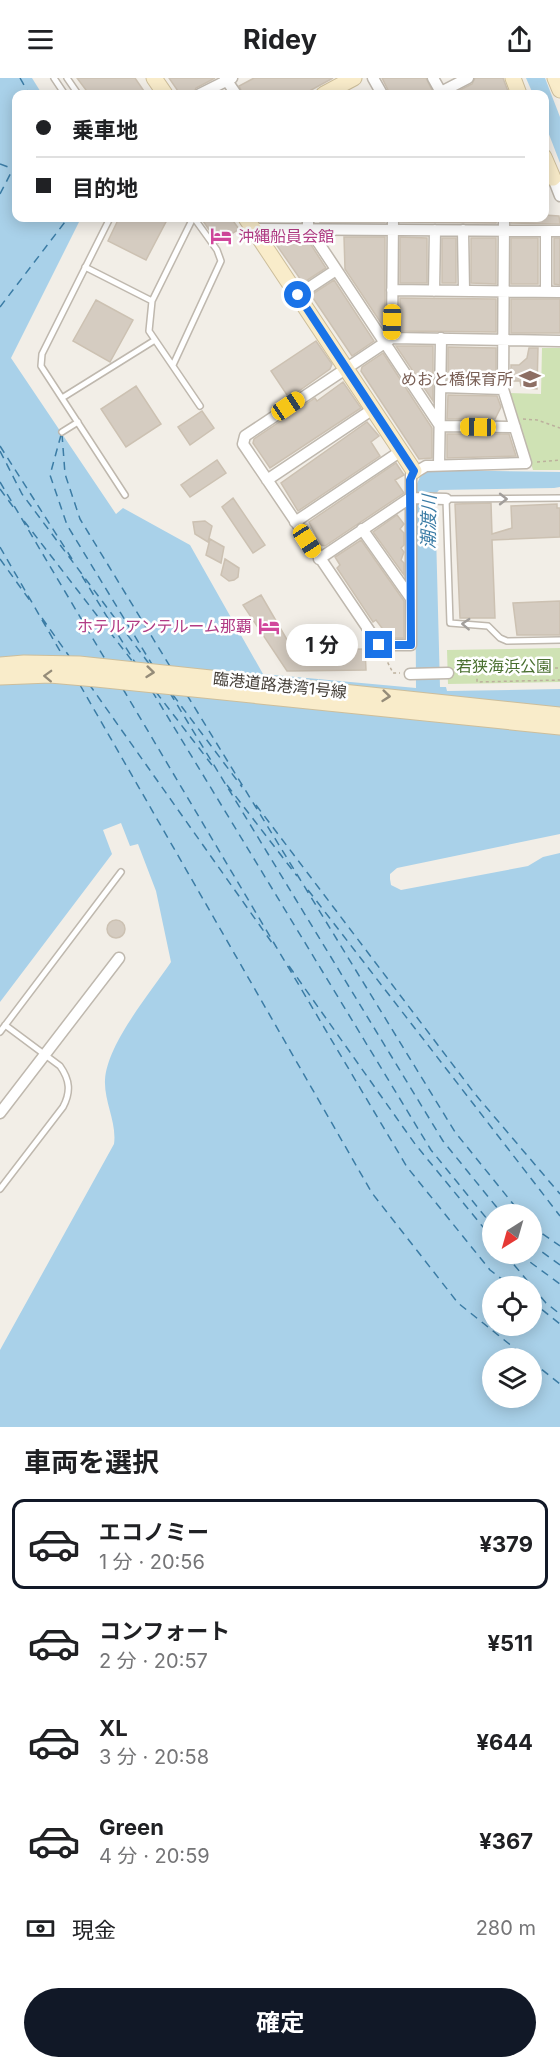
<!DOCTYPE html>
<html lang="ja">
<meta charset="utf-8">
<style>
:root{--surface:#fff;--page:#f6f6f6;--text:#202124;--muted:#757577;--line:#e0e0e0;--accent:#111827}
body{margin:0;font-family:Inter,"Noto Sans JP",sans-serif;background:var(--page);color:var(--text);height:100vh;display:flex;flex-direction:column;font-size:22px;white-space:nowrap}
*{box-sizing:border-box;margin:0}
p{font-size:20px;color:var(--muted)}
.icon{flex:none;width:33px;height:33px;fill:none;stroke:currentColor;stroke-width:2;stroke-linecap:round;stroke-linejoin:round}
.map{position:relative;height:1349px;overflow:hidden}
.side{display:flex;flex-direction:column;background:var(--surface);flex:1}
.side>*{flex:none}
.top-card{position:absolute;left:12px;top:12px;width:537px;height:132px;border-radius:12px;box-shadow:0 3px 15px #0003;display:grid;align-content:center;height:132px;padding:0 24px;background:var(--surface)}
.needle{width:39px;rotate:217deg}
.controls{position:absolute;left:482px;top:1126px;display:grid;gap:12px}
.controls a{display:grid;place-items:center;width:60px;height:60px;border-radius:50%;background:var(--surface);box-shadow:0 3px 15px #0003;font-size:30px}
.end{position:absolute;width:27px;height:27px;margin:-14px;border:8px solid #1a73e8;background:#fff;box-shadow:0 0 0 3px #fff}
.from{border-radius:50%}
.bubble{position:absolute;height:42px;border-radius:21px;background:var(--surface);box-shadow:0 3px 15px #0003;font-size:20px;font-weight:700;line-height:42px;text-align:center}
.car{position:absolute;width:18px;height:36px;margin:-18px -9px;border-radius:8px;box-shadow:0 0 4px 2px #0007;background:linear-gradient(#f5c518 24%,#345 0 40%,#f5c518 0 76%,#345 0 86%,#f5c518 0)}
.top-card b{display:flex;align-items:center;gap:21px;height:57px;font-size:22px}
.top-card b+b{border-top:2px solid var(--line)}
.top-card i{width:15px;height:15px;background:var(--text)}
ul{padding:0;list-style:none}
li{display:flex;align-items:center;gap:18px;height:90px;margin:0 12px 9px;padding:0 12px;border:3px solid transparent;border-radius:12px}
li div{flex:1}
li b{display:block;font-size:22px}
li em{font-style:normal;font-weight:700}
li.current{border-color:var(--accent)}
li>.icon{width:54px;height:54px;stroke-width:1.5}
h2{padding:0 24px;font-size:27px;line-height:72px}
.pay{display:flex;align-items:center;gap:15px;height:66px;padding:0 24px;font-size:22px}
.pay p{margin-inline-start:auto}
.button{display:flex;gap:12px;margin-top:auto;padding:12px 24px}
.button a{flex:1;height:69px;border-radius:36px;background:var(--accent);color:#fff;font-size:24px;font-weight:700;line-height:69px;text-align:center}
header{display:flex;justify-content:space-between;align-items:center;height:78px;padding:0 24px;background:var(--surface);font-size:27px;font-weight:700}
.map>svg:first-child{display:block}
.green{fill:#cfe2b4}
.water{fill:#a9d1e9;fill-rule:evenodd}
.pier{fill:#f2eee7}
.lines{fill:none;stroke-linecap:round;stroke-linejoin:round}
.ferry{stroke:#3b7ca5;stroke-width:1.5;stroke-dasharray:8 6;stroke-linecap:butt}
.building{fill:#d5ccc1;stroke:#ccc1b2;stroke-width:1.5}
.lane-casing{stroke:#bfb8ae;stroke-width:8}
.street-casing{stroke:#bfb8ae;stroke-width:13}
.secondary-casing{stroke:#cdbe9b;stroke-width:17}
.path{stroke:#bcb09d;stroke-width:1.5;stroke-dasharray:3 3;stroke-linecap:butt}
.lane{stroke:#fff;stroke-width:5}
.street{stroke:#fff;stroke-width:10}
.secondary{stroke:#f9ecca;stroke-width:15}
.oneway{stroke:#a29e9b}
.oneway2{stroke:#958c79}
.route{stroke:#1a73e8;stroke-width:8}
.labels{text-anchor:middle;stroke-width:5;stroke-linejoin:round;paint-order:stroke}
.hotel-label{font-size:16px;fill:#b23c85;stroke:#fff;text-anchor:start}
.education-label{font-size:16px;fill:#785e54;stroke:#fff;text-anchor:end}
.park-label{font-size:16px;fill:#4a7030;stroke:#fff}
.street-label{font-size:16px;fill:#443e37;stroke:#fff}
.water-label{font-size:18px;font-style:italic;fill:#3b7ca5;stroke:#fff}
</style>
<header><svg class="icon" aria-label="menu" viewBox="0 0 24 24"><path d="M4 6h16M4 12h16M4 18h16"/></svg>Ridey<svg class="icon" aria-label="share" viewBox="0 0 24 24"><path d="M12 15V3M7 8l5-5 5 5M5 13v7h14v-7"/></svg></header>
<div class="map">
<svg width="560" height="1349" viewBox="0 0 560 1349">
<rect width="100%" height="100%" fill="#f2eee7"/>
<path class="green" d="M542 270H560V392H533L509 315 541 316Z
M560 570V604L448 606 447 572Z"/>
<path class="water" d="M0 0H32L42 16H16V140H81L11 280 116 436 123 430 190 467 263 596 416 610 415 410 420 399 430 392 560 394V409L554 410 439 412 435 417 440 609H446L447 613 560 611V1349H0V1272L114 1066C117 1044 104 1024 105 1002 107 966 150 915 171 884L156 813 138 766 130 768 121 745 103 752 112 776 0 924ZM492 1137H531V1176H492ZM492 1209H531V1248H492ZM492 1281H531V1320H492Z
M526 0H545L560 39V85L545 46 544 16H533Z"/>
<path class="pier" d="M560 756V775L543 779 528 788 401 812 391 807 390 801V796L397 790Z"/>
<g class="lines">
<path class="ferry" d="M20 0 29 16
M0 86 16 92
M0 116 16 85
M0 229 68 140
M62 356 65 396 80 441 171 590
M61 357 50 397 67 447 153 588
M0 368 72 481
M0 373 22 416 150 587
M0 404 105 581
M0 411 14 430
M24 443 133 584
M0 469 64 580
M0 481 31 524
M82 498 136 586
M42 540 69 578
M89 606 275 869
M80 607 372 1115 458 1225 528 1281
M123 611 407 1089 490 1192 512 1209
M152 613 431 1072 492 1147
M156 614 215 691
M170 615 443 1063 503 1137
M173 617 242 709
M187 617 455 1054 522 1137
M227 707 297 798
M256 727 475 1016 560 1116
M308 812 560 1138
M289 888 415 1066 492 1160
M531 1148 560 1168
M531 1166 560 1187
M505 1176 546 1225 560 1236
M519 1176 560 1206
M531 1223 560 1246
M531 1283 560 1306"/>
</g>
<path class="building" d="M77 0H135L146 16H89Z
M169 0H215L196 10 193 16H180Z
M254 0H333L304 16H243L239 8Z
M382 0H426L434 16H390Z
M475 0H503L509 16H452L472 6Z
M544 137 559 138 560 146 511 145V140H544Z
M119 140H168L146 182 108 163Z
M201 140H231L239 151 218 165Z
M320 140H385V144H320Z
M400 140H497L496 145 400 144Z
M271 159H306L326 190 303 205Z
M344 159H385V251L345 191Z
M400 159 427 160V205H400Z
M442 160H456V205H442Z
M471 160H496V206L471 205Z
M511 160H538V206H511Z
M554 160H560V207L554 206Z
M334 202 374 263 352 278 311 217Z
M400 220 496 221V254L400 253Z
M511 221H560V255H511Z
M96 222 133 242 110 284 73 263Z
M316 263 332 286 330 291 289 320 271 293Z
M396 268H433V323Z
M448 269 496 270V303L448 302Z
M529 270H538L537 311 526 310 521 308 520 303H511V287H519L527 280Z
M383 275 432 350V380L419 381 361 293 362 289Z
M343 304 361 330 270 390 253 365 254 361 315 320 317 323Z
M136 308 161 346 126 369 101 331Z
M448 317 497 318 501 329 495 341H447Z
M202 333 214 350 190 367 178 349Z
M367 344 379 358 371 364 380 378 298 433 281 405Z
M447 356H509L516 378 447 380Z
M217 382 226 395 190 419 181 407Z
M396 385 404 397 395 402 404 415 325 468 321 467 309 444Z
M233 420 265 467 253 475 222 429Z
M491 425 492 456 512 450 511 428 557 426V430H560V459L492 462 495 540H460L455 426Z
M397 437 404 446 400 451 404 455V467L401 470 404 474 401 482 404 485V497L373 454Z
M205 443 212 448 208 464 195 456 193 444Z
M210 461 224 469 221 485 206 477Z
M361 462 404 523V560H383L382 550 376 542 373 544 337 490 340 487 335 479Z
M225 481 239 490 238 499 234 502 229 503 221 497Z
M261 517 293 572 365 571 366 592 287 593 243 527Z
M560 523V557H517L513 525Z
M107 851a9 9 0 1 1 18 0a9 9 0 1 1-18 0Z"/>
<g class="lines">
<defs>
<path id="lane" d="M54 0 64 15
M67 0 78 16
M110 140 42 276 41 288 125 417
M193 140 152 223 149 253 200 328
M85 189 152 223
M173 287 221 183 217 172 194 140
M62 320 155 262
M62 354 78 344
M560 420 446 421 450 545 488 548 500 560 507 563 560 562
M0 954 121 794
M0 1111 63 1029C71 1014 70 1002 60 988L5 947"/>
<path id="street" d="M225 0 236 16
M373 0 382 16
M433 0 442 16
M441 14 468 0
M200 16 232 0
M553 100 560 118
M308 140V149L440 348 515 349
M504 140 503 311 526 385 426 388 411 397V567H379L243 366 245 358 392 260 560 263
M254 151 560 153
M463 152 464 213
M546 153V214
M392 212 560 214
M434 213 435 152
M298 217 336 192
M392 260 393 140
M441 309 503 311
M439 387 441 260
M267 402 373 331
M295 444 401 373
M362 451 410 519
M319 481 410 420 446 421
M410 596 448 595
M0 1035 119 880"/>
<path id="secondary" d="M154 0 165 16
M513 0 519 16
M555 0 560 12
M324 16 354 0
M544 79 553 100
M246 140 414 393
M0 587 24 585 79 586 560 637
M0 599 50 597 96 601 560 649"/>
</defs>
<use href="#lane" class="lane-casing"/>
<use href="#street" class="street-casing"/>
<use href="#secondary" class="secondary-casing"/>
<path class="path" d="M523 341 537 342 560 350
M537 384 560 382
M385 579 393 595H400
M477 591 560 590
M457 594 477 591V604L560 602"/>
<use href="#lane" class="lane"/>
<use href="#street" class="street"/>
<use href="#secondary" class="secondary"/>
</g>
<defs><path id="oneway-chevron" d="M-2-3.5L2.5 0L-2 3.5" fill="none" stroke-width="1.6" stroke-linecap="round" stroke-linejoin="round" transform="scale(1.5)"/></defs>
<g class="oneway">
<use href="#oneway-chevron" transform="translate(503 421)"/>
<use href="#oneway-chevron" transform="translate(466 546) rotate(-177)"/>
</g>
<g class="oneway2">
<use href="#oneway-chevron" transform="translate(150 594) rotate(6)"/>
<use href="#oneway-chevron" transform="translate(48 598) rotate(-178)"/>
<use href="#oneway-chevron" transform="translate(386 618) rotate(6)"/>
</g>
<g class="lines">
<path class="route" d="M298 217 414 393 410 402 411 567H379"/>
</g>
<defs>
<symbol id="hotel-bare" viewBox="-9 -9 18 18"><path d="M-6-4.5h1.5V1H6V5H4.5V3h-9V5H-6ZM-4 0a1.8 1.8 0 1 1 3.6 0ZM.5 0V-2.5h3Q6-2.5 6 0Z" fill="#d1479c" stroke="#fff" stroke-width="2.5" paint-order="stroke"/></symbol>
<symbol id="school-bare" viewBox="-9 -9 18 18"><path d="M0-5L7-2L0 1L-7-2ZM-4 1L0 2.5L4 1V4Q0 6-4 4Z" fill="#8d6e63" stroke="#fff" stroke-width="2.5" paint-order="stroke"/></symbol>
</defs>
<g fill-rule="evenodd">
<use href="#hotel-bare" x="206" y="143" width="30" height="30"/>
<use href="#school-bare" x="515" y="286" width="30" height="30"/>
<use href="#hotel-bare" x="254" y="533" width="30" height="30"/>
</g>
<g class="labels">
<g class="hotel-label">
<text x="238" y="164">沖縄船員会館</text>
<text x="252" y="554" text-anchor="end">ホテルアンテルーム那覇</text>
</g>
<g class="education-label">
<text x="513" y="307">めおと橋保育所</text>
</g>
<g class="park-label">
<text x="504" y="594">若狭海浜公園</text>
</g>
<g class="street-label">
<text transform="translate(280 607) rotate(6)" y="6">臨港道路港湾1号線</text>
</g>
<g class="water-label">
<text transform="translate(429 444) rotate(-89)" y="6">潮渡川</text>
</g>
</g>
</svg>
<div class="controls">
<a><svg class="needle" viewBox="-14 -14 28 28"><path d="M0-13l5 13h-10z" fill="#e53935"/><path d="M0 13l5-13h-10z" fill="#757577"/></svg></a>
<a><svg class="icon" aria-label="locate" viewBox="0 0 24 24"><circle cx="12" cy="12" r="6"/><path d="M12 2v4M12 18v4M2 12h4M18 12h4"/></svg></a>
<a><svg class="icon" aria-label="layers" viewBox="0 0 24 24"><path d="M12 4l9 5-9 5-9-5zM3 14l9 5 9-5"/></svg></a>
</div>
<i class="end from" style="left:298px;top:217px"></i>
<i class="end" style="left:379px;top:567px"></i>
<div class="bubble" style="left:286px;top:546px;width:72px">1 分</div>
<i class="car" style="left:392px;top:244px;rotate:181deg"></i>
<i class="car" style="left:288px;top:328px;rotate:56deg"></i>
<i class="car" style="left:478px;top:349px;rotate:271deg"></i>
<i class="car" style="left:307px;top:463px;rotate:147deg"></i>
<div class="top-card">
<b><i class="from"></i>乗車地</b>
<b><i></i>目的地</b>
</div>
</div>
<section class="side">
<h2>車両を選択</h2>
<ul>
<li class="current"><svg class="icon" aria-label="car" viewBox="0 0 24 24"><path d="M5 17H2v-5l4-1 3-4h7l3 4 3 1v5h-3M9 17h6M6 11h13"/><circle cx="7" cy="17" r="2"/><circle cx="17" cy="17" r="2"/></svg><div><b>エコノミー</b><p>1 分 · 20:56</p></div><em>¥379</em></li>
<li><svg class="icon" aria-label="car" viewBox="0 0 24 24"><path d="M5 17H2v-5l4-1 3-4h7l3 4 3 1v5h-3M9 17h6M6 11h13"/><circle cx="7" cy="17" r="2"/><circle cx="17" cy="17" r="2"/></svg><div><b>コンフォート</b><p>2 分 · 20:57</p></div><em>¥511</em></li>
<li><svg class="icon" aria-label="car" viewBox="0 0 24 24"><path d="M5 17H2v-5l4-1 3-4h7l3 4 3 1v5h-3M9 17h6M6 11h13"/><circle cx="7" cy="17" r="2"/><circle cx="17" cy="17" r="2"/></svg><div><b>XL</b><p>3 分 · 20:58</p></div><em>¥644</em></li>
<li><svg class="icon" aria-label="car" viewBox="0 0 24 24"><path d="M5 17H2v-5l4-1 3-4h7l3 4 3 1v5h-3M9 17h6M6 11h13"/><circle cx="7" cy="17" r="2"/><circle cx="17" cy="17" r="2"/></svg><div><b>Green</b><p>4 分 · 20:59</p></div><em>¥367</em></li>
</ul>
<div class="pay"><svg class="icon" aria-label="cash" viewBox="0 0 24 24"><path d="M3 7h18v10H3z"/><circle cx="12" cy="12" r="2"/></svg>現金<p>280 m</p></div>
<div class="button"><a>確定</a></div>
</section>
